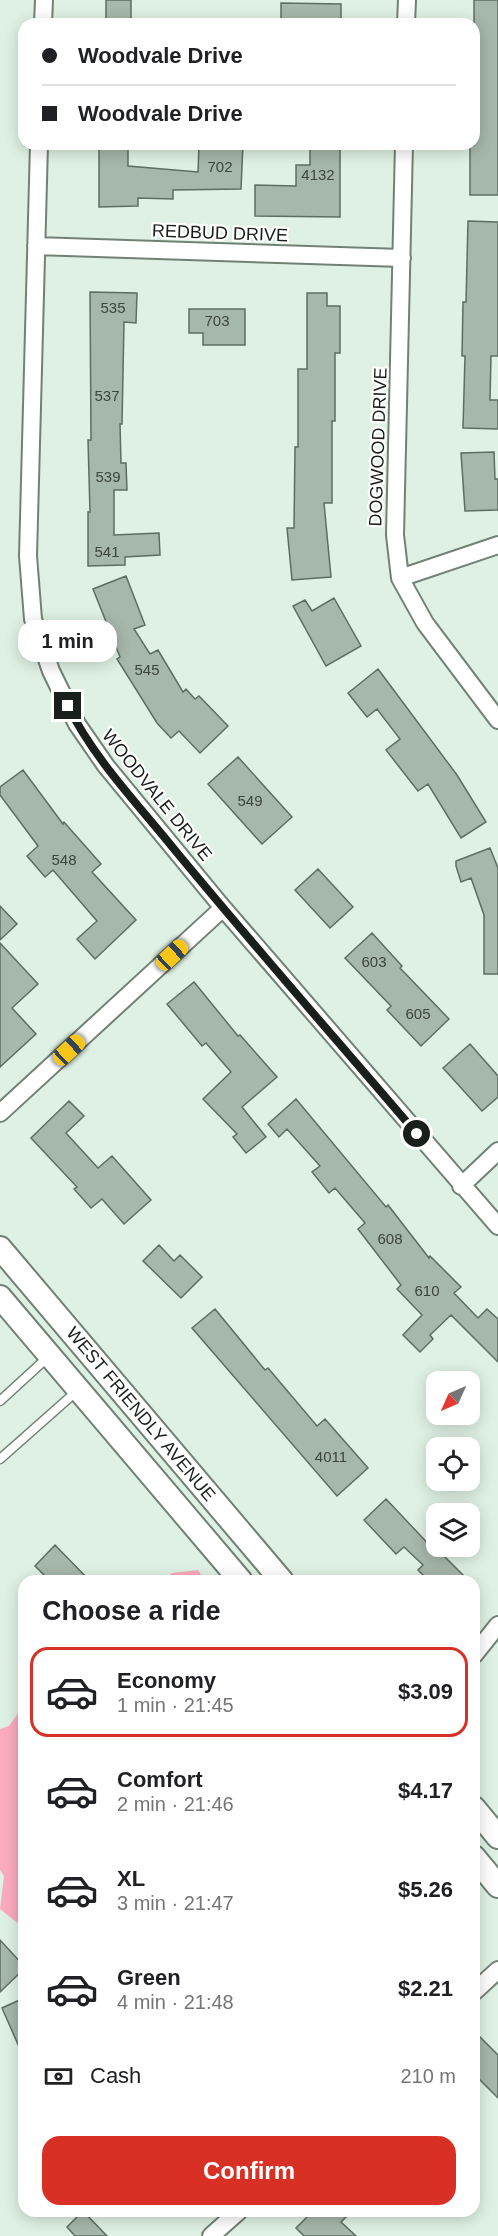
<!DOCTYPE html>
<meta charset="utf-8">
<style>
:root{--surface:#fff;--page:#f6f6f6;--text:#202124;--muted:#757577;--line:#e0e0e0;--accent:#d93025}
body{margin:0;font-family:Arial,sans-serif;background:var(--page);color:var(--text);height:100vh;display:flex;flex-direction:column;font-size:22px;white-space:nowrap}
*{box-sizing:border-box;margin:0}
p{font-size:20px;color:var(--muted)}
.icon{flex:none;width:33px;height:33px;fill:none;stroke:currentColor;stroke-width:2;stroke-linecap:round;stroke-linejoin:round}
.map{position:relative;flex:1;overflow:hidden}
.panel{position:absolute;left:18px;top:1575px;width:462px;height:642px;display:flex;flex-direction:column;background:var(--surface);border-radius:18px;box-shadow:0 3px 15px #0003}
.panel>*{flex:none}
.hud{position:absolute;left:18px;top:18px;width:462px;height:132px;border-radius:18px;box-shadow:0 3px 15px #0003;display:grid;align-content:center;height:132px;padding:0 24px;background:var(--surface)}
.needle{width:39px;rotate:225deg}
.controls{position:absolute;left:426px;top:1371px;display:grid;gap:12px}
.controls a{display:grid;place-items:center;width:54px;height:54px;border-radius:12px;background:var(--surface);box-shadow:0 3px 15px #0003;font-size:30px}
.end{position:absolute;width:27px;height:27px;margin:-14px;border:8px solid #191f1b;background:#fff;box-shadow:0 0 0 3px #fff}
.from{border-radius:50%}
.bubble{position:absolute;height:42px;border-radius:18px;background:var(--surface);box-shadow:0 3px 15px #0003;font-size:20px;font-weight:700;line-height:42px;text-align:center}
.car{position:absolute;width:18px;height:36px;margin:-18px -9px;border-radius:8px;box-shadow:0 0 4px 2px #0007;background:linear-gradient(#f5c518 24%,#345 0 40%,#f5c518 0 76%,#345 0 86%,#f5c518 0)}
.hud b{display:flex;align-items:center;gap:21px;height:57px;font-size:22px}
.hud b+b{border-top:2px solid var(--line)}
.hud i{width:15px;height:15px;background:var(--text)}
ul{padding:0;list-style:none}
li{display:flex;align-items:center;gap:18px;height:90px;margin:0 12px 9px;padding:0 12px;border:3px solid transparent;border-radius:18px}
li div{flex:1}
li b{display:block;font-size:22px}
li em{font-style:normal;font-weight:700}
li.on{border-color:var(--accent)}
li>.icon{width:54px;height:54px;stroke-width:1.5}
h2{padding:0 24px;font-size:27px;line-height:72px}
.pay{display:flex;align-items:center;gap:15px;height:66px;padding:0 24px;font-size:22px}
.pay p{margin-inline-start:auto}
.button{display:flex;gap:12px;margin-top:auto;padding:12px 24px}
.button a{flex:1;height:69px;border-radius:18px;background:var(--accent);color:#fff;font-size:24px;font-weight:700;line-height:69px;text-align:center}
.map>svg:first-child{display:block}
.green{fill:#fbabbe}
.building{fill:#a6b7ab;stroke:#5d6d62;stroke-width:1.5}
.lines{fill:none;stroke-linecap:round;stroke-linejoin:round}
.service-casing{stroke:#718176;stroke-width:11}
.minor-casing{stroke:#718176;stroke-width:20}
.secondary-casing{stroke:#718176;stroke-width:26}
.service{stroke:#fff;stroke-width:8}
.minor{stroke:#fff;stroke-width:16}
.secondary{stroke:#fff;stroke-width:22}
.route{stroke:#191f1b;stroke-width:8}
.labels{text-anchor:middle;stroke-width:4.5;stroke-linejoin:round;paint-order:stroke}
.number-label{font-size:15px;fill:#3c453f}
.street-label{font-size:18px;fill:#191f1b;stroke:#fff}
</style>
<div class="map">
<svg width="498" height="2236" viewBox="0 0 498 2236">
<rect width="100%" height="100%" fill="#dff1e4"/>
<path class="green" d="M198 1570 205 1581H164L172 1573Z
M24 1705V1928L0 1909 4 1876 0 1870V1729L9 1726Z"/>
<path class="building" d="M106 0H131V24H106Z
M474 0H498V195H470V145H474Z
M281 3 341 4V24H281Z
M199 144H243L241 189 173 190V199L138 198V206L99 207V148H128V166L198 172Z
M310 149H340V217L255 216V185L296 186V165H310Z
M468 221 498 222V356H491L490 400H498V429L463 428 465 356H462L463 302H466Z
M90 292 137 293 136 323 124 322 122 424H120L121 463H126L127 490H114V535L159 533 160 555 125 557V565L88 566V512H90L88 440H91Z
M307 293H327V306H340V353H335V421H332V503H324L331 577 292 580 287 528H294L295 447H298V369H307Z
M189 309H245V345H203V333H189Z
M494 452 495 479H498V510L465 511 461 453Z
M126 576 145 625 134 629 150 654 158 650 183 692 186 689 195 699 199 696 228 726 200 753 179 731 171 738 157 723 117 659 120 657 93 589Z
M334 598 361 646 326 666 293 606 305 600 312 611Z
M378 669 457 775 486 822 461 838 428 784 418 791 386 750 400 739 377 709 367 717 348 693Z
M238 757 292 817 262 844 208 784Z
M23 770 63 824 64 822 101 864 92 872 136 920 95 959 77 939 97 921 53 870 45 877 27 856 38 846 0 795V787Z
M490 848 498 868V974H484V915L471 878 461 882 456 866V861Z
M318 869 353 907 330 928 295 890Z
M0 906 17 924 0 940Z
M372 933 402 966 400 968 449 1019 421 1046 387 1010 391 1006 345 958Z
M0 943 38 984 12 1008 36 1034 0 1067Z
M194 982 238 1036 240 1035 277 1077 242 1107 266 1137 246 1153 233 1137 237 1134 203 1099 231 1072 206 1043 202 1046 167 1004Z
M470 1044 498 1076V1097L482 1111 443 1068Z
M296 1099 386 1207 388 1205 429 1258 430 1256 461 1287 454 1293 478 1318 487 1309 498 1319V1362L451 1315 430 1335 433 1339 420 1352 403 1335 422 1315 397 1289 401 1285 358 1229 365 1223 335 1188 329 1193 312 1172 320 1166 287 1129 279 1137 268 1124Z
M69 1101 84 1116 66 1133 98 1168 112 1156 151 1200 124 1224 102 1199 91 1208 74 1189 77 1187 31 1138Z
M159 1245 174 1261 180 1255 202 1277 181 1298 143 1261Z
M215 1309 265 1370 268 1368 317 1426 325 1419 368 1468 337 1496 192 1328Z
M386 1499 436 1552 438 1550 469 1581H429L418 1570 423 1565 404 1547 396 1554 364 1520Z
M55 1545 90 1581H50L35 1566Z
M0 1940 24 1966V1969L0 1992Z
M24 1998V2058L2 2008Z
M474 2031 498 2055V2098L474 2074Z
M83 2211 107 2236H75L67 2227Z
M313 2211H352L341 2222 356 2236H304L296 2228Z"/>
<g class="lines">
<defs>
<path id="service" d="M0 1401 48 1357
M0 1459 78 1390"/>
<path id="minor" d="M43 24 44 0
M406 24 407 0
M39 144 28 556 33 619 51 671 77 724 106 766 223 908 498 1226
M404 144 395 535 400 578 425 623 498 720
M36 246 402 258
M400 578 498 545
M0 1113 223 908
M461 1186 498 1151
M474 1655 498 1625
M474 1992 498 1970
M211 2236 239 2211"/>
<path id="secondary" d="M0 1248 282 1581
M0 1297 241 1581
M474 1808 498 1837
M474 1857 498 1886"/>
</defs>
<use href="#service" class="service-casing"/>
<use href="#minor" class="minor-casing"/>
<use href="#secondary" class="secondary-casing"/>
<use href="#service" class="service"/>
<use href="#minor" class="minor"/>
<use href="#secondary" class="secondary"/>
</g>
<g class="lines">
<path class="route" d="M68 706C94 759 137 803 174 849 253 945 336 1039 417 1134"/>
</g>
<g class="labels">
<g class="number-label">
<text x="220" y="172">702</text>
<text x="318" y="180">4132</text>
<text x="113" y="313">535</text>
<text x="217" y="326">703</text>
<text x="107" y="401">537</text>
<text x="108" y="482">539</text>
<text x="107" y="557">541</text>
<text x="147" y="675">545</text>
<text x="250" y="806">549</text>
<text x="64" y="865">548</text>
<text x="374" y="967">603</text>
<text x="418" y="1019">605</text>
<text x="390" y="1244">608</text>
<text x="427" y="1296">610</text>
<text x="331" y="1462">4011</text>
</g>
<g class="street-label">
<text transform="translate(220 233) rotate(2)" y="6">REDBUD DRIVE</text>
<text transform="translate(378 447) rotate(-88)" y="6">DOGWOOD DRIVE</text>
<text transform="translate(157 795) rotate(51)" y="6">WOODVALE DRIVE</text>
<text transform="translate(141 1414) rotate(50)" y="6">WEST FRIENDLY AVENUE</text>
</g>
</g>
</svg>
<div class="controls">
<a><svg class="needle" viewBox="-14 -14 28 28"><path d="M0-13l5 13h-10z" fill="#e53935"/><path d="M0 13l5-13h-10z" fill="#757577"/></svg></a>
<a><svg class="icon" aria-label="locate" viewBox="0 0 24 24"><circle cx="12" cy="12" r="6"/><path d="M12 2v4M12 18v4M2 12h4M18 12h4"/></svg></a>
<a><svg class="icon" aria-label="layers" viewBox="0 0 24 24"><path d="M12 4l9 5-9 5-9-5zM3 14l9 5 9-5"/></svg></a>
</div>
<i class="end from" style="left:417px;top:1134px"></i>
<i class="end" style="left:68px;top:706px"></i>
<div class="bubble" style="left:18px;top:620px;width:99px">1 min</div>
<i class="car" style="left:172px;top:955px;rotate:47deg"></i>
<i class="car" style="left:69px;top:1050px;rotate:47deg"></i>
<div class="hud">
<b><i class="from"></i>Woodvale Drive</b>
<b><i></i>Woodvale Drive</b>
</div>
<section class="panel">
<h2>Choose a ride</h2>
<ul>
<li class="on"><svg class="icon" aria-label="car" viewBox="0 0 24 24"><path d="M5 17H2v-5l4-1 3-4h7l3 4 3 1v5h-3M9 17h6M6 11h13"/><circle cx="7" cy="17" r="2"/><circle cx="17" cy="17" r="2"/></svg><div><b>Economy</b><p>1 min · 21:45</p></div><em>$3.09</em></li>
<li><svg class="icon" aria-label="car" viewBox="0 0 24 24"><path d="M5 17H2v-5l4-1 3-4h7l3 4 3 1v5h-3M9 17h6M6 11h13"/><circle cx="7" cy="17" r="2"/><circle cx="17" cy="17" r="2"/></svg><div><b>Comfort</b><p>2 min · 21:46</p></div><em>$4.17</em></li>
<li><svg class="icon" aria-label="car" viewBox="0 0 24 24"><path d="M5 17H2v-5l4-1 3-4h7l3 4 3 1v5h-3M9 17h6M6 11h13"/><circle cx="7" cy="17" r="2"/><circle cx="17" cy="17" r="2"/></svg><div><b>XL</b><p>3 min · 21:47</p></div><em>$5.26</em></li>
<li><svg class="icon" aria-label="car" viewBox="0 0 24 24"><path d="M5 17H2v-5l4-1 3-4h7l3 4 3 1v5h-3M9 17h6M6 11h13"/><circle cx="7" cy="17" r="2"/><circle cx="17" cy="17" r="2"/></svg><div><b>Green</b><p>4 min · 21:48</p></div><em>$2.21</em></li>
</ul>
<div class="pay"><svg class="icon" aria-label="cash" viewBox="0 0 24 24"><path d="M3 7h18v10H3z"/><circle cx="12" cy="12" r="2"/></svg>Cash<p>210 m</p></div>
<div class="button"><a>Confirm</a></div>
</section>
</div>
